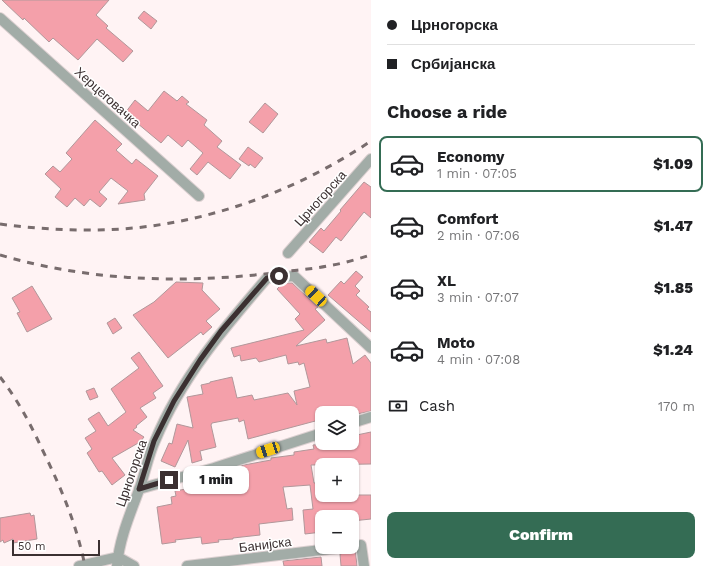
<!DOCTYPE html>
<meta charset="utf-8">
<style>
:root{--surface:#fff;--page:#f6f6f6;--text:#202124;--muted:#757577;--line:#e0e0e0;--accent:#346c54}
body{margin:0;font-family:"Work Sans",sans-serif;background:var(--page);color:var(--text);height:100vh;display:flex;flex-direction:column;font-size:15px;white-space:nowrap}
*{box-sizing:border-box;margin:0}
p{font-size:13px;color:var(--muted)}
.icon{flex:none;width:22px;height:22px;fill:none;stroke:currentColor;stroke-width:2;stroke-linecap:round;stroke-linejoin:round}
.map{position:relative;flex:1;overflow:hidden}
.details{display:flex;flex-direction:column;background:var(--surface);width:340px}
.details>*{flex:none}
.top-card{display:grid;align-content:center;height:88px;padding:0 16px;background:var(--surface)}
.tools{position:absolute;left:315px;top:406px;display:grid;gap:8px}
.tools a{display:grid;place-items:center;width:44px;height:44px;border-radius:8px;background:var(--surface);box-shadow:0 1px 3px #0004;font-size:20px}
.scale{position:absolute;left:12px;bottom:10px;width:88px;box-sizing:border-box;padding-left:4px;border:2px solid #3b3031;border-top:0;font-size:11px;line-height:14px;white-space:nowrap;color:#3b3031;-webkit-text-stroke:3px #fff;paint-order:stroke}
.end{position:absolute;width:18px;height:18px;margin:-9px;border:5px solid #3b3031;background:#fff;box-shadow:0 0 0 2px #fff}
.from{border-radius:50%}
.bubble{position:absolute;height:28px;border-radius:8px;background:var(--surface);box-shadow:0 1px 3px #0004;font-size:13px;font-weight:800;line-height:28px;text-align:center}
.car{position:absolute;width:12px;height:24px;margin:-12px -6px;border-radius:5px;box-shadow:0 0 3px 1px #0007;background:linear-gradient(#f5c518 24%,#345 0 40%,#f5c518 0 76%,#345 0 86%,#f5c518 0)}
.top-card b{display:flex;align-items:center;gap:14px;height:38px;font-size:15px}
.top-card b+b{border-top:1px solid var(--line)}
.top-card i{width:10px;height:10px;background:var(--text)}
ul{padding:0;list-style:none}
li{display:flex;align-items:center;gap:12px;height:56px;margin:0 8px 6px;padding:0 8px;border:2px solid transparent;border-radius:8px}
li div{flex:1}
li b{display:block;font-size:15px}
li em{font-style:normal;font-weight:800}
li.current{border-color:var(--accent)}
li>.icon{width:36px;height:36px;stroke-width:1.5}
h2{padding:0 16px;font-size:18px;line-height:48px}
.pay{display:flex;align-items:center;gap:10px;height:44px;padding:0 16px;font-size:15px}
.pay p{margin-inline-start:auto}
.action{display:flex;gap:8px;margin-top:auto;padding:8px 16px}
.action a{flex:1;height:46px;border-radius:8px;background:var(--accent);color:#fff;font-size:16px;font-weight:800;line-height:46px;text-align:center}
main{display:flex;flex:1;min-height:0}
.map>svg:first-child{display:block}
.building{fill:#f4a0aa;stroke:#b1979a}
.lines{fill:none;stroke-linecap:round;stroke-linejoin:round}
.minor-casing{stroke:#dcd0d1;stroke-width:12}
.minor{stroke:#a2aca7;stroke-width:10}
.rail{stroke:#786c6d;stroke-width:3;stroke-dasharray:7 7;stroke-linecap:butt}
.route{stroke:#3b3031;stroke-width:5}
.labels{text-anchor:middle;stroke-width:3;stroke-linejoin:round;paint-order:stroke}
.street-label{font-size:13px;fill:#3b3031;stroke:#fff}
</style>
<main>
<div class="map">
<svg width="371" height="566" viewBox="0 0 371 566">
<rect width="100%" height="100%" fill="#fff3f4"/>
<path class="building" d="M2 0H109L96 15 108 26 106 28 133 51 123 62 97 39 78 60 53 38 49 42 24 18 23 20Z
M144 11 157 21 151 29 138 18Z
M164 91 177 101 182 96 189 102 186 104 207 120 204 125 222 141 217 147 241 165 230 179 208 162 197 175 190 169 203 153 188 140 182 147 168 135 161 143 125 113 135 100 148 111Z
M265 103 278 114 263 133 249 122Z
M95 120 122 144 116 150 132 164 136 159 158 176 144 194 145 200 118 204 128 191 111 178 99 192 107 199 100 207 90 199 84 206 75 198 67 207 55 197 61 189 45 174 53 166 60 172 72 159 66 153Z
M248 147 263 158 255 168 250 164 249 166 239 159Z
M364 182 371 187V218L364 212 341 241 336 237 323 253 309 242 321 228 324 231 341 211 340 210Z
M356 271 363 277 355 286 360 291 356 295 369 307 367 309 371 312V332L328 295 341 281 344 284Z
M176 282 203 283 202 290 220 309 206 321 212 327 203 335 201 332 168 358 133 315 154 302Z
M283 283H292L318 307 315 309 325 320 296 346 326 339 327 343 347 338 353 364 365 355 371 363V411L357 414 356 410 338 413H317L319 420 248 439 244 420 239 422 238 418 212 423 211 425 216 447 200 451 202 460 192 463 188 440 175 467 161 461 169 443 172 444 177 424 193 428 187 397 203 394 201 385 210 383V382L232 377 237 398 252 395 254 400 288 393 297 405 294 391 310 387 304 363 299 365 298 362 288 364 286 355 259 362 256 358 241 361 240 355 234 357 231 348 304 330 295 319 300 314 277 289Z
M32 286 52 319 27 332 17 313 20 312 12 298Z
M115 318 122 328 113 334 107 323Z
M139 352 163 386 153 393 156 398 140 408 147 417 136 426 137 427 133 430 144 437 140 442 112 458 125 475 112 485 102 471 99 472 87 453 92 449 85 438 96 431 88 419 99 412 108 426 126 412 111 389 139 368 131 358Z
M94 388 98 397 90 400 86 391Z
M371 432V464L311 465 314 483H322V495H371V519L352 521V517H320L322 532 305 534 303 510 313 509 310 485 283 487 287 509 292 508 293 520 259 524 260 535 233 538V539L218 540 219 542 202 544 201 537 175 540 176 542 162 544 157 507 172 504 171 497 176 496 175 491 197 487 195 481 212 475 244 465 271 460V458L294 455V452L314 449 313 445 334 443H352V436Z
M30 513 31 516 34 515 37 539 13 543V539L4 543 3 540 0 542V518Z
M352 548H355L357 566H341L340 554 350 552Z
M321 557 322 566H284L283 561Z"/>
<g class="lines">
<defs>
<path id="minor" d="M0 18 199 196
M288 253 371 159
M352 423 371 417
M139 489 214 468 322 433
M361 545 364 566
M118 557 134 566
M79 566 118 557
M117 566C119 540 130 514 139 490 145 474 148 456 155 441 181 378 224 328 267 278L294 276 371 348
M187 566 346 547"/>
</defs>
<use href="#minor" class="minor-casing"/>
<use href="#minor" class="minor"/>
<path class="rail" d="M0 224C29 228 58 230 88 230 188 231 289 196 371 141
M0 255C93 282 186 284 282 272 297 270 312 269 327 266 342 264 357 259 371 255
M0 377C18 400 31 425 43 451 62 490 76 523 85 566"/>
</g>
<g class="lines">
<path class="route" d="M169 480 139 489 154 441 174 401 200 360 221 331 267 278 279 276"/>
</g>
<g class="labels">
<g class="street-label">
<text transform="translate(108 97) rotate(42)" y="5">Херцеговачка</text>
<text transform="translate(320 198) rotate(-48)" y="5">Црногорска</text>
<text transform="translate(131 473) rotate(-71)" y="5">Црногорска</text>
<text transform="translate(265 544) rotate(-7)" y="5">Банијска</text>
</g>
</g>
</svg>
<div class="tools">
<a><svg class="icon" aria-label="layers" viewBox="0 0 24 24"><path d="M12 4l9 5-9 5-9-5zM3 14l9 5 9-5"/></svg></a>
<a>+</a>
<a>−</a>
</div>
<div class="scale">50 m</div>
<i class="end from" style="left:279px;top:276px"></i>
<i class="end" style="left:169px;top:480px"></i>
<div class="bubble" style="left:183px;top:466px;width:66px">1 min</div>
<i class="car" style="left:316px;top:296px;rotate:313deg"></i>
<i class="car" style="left:268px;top:450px;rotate:252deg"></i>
</div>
<section class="details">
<div class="top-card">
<b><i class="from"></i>Црногорска</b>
<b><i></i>Србијанска</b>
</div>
<h2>Choose a ride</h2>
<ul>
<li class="current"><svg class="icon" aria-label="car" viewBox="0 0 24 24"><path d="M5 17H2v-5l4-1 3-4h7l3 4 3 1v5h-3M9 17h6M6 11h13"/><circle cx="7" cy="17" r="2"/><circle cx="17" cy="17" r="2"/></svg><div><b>Economy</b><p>1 min · 07:05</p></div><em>$1.09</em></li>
<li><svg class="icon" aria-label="car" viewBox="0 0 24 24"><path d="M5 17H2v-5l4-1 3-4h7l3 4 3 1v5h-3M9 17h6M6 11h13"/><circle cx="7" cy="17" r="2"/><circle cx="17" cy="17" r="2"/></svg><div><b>Comfort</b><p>2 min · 07:06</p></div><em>$1.47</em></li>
<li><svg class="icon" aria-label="car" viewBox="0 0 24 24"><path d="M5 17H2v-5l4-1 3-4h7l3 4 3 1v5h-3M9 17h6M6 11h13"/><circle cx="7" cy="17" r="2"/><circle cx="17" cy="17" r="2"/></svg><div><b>XL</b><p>3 min · 07:07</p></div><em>$1.85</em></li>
<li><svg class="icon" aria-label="car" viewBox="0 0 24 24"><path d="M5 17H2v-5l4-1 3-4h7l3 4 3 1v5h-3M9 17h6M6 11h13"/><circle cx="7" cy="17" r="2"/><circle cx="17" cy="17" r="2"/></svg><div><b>Moto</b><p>4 min · 07:08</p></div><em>$1.24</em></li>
</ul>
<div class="pay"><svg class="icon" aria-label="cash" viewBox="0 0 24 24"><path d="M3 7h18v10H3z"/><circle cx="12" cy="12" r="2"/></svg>Cash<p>170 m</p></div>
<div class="action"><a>Confirm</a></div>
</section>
</main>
